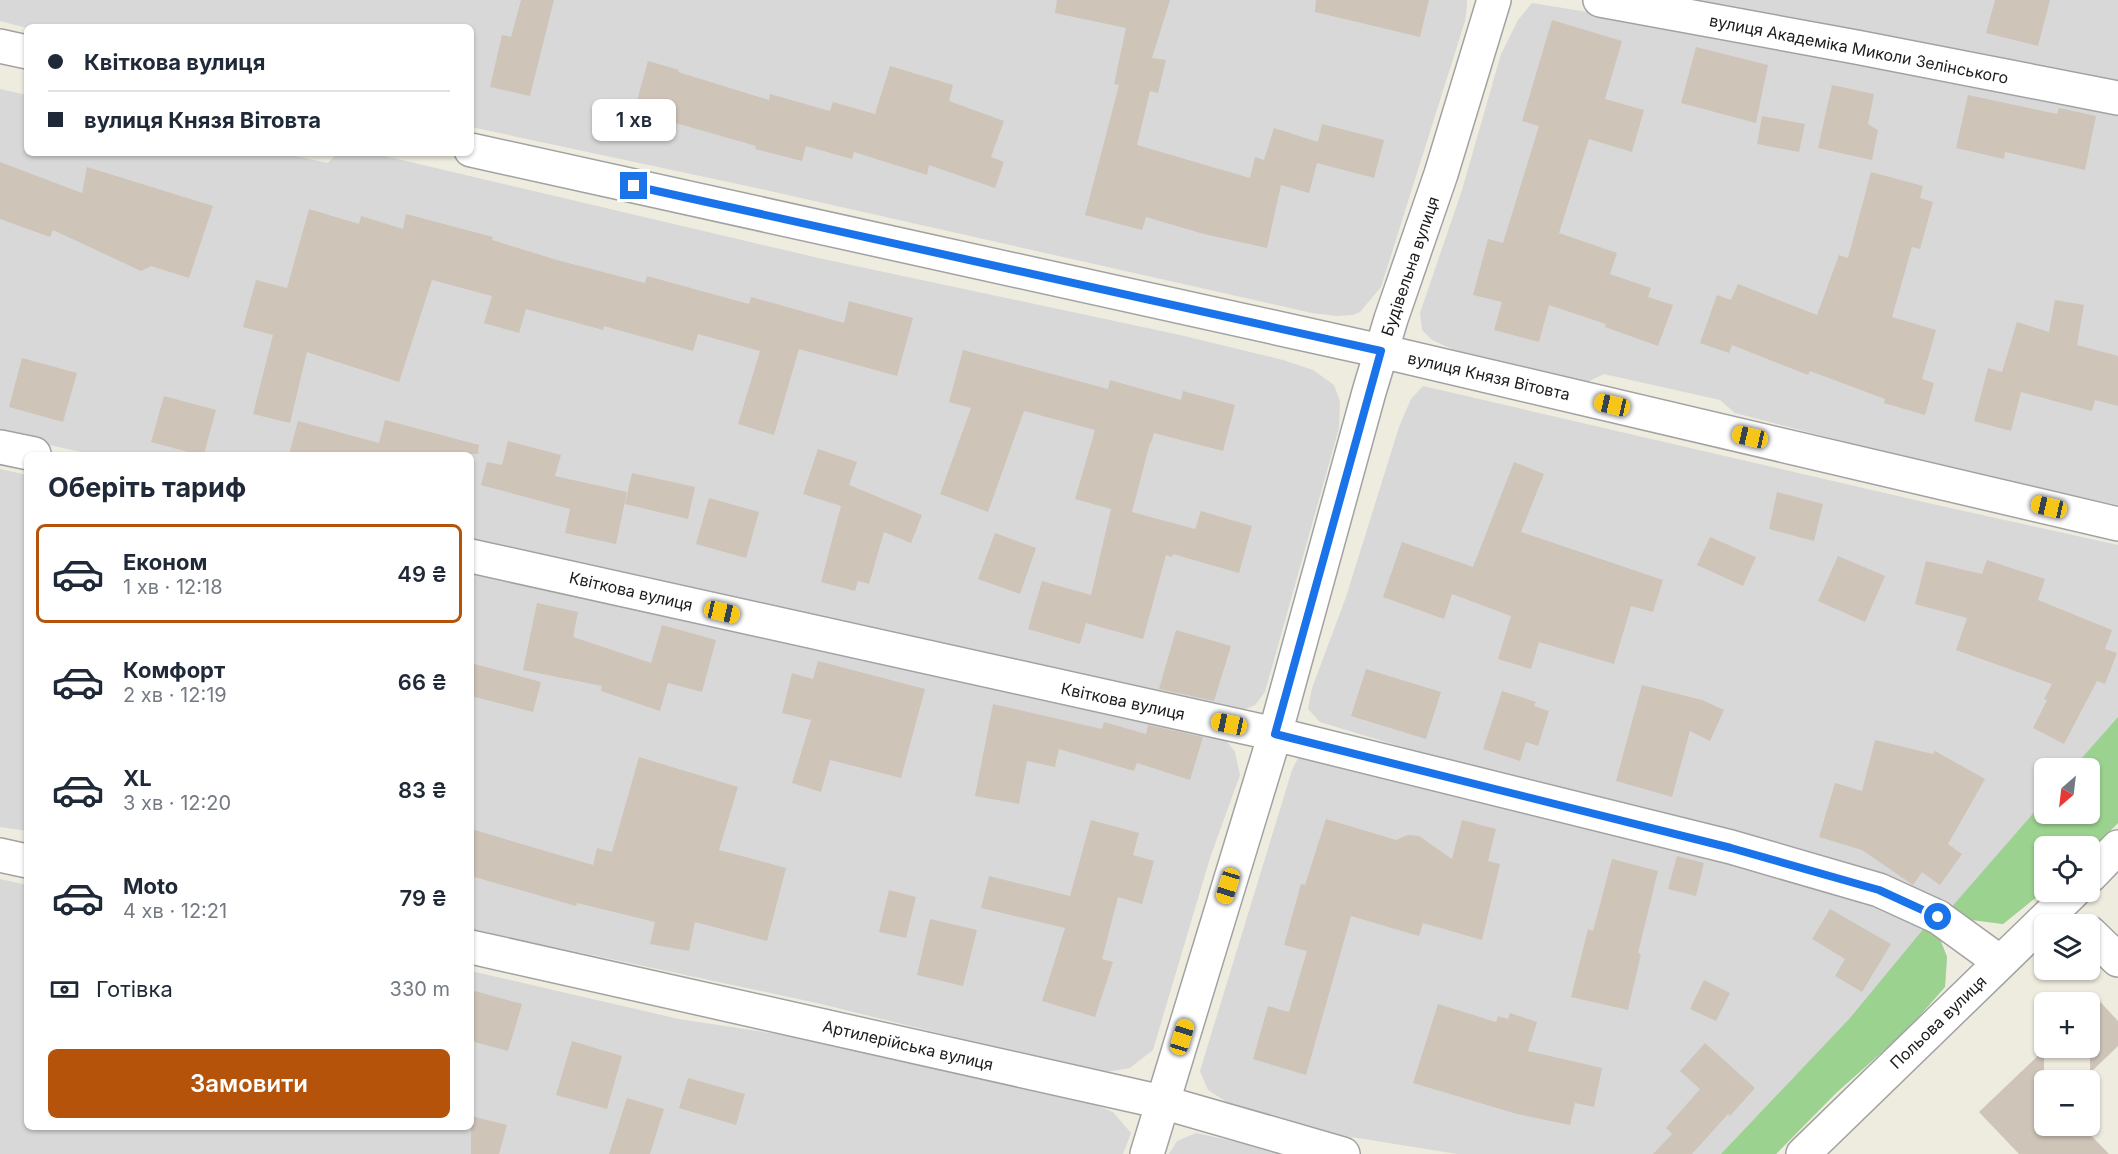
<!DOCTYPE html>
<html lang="uk">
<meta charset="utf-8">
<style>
:root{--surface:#fff;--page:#f2f2f3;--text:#1f2937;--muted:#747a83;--line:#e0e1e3;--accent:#b45309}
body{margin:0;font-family:Inter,sans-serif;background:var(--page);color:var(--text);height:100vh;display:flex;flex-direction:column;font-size:22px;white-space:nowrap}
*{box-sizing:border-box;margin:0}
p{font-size:20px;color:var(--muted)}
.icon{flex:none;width:33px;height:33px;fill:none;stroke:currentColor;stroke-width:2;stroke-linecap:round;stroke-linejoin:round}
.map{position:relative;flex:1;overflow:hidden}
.panel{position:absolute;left:24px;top:452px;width:450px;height:678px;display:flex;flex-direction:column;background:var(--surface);border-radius:9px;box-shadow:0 2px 4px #0004}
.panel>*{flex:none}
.top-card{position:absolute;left:24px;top:24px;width:450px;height:132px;border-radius:9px;box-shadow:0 2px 4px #0004;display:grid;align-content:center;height:132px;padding:0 24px;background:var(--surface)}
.needle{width:39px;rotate:208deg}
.controls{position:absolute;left:2034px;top:758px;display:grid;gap:12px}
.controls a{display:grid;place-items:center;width:66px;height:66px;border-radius:9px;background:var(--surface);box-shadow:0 2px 4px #0004;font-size:30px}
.end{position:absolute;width:27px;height:27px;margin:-14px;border:8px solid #1a73e8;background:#fff;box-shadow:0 0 0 3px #fff}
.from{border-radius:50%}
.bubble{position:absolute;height:42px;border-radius:9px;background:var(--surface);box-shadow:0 2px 4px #0004;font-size:20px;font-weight:600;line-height:42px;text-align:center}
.car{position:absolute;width:18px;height:36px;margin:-18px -9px;border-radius:8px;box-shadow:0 0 4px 2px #0007;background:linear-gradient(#f5c518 24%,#345 0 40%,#f5c518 0 76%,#345 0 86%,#f5c518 0)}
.top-card b{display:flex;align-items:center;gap:21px;height:57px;font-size:22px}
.top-card b+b{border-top:2px solid var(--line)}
.top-card i{width:15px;height:15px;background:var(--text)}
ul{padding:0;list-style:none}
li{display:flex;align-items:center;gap:18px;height:99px;margin:0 12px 9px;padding:0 12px;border:3px solid transparent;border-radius:9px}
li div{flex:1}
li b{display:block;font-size:22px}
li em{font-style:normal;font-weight:600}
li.active{border-color:var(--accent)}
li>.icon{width:54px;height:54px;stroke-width:1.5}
h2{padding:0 24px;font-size:27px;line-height:72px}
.pay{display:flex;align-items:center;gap:15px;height:66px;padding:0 24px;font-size:22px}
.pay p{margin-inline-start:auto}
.primary-button{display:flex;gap:12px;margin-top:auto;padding:12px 24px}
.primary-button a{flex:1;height:69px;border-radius:9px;background:var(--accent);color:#fff;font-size:24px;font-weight:600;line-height:69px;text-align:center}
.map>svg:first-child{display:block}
.residential{fill:#d9d8d8;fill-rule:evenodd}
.forest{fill:#9bd28f}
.building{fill:#cec4b8}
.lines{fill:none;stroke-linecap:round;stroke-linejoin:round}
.minor-casing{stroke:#a2a2a2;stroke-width:36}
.minor{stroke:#fff;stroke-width:33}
.route{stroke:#1a73e8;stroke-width:8}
.labels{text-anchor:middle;stroke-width:6;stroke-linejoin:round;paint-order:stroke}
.street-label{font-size:16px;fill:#1b1b1b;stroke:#fff}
</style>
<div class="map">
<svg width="2118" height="1154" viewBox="0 0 2118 1154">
<rect width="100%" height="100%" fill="#eeebdf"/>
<path class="residential" d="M0 0H1467V6L1465 21 1381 287 1360 312 1353 315 1337 316 1312 313 761 189 471 127V27L27 28 0 21Z
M1678 0H2118V86Z
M1532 3 1736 36 2118 108V505L1950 469 1735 413 1720 400 1604 374 1583 384 1461 353 1432 340 1422 330 1420 313 1462 190 1501 54 1518 20Z
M0 89 27 95V153H282L328 163 337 153H372L823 259 1180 335 1283 360 1313 370 1334 385 1340 401 1339 428 1265 692 1255 705 1239 712 471 540V454H90L0 434Z
M1423 386 1928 503 2118 545V823L2090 851V846H2044V891L2003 924 1972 920 1841 862 1681 818 1471 768 1320 722 1308 709 1312 688 1346 597 1399 427 1411 399ZM2044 768H2090V813H2044Z
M0 469 27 475V831L0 827Z
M471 573 1220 732 1235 752 1240 775 1210 858 1153 1050 1130 1068 1100 1073 817 1003 471 929Z
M1298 758 1321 759 1841 889 1938 934 1947 957 1945 987 1909 1028 1836 1093 1776 1154H1457L1308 1130 1233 1106 1208 1090 1200 1071 1292 770Z
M0 879 27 885V1126H471V971L679 1019 803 1038 1086 1101 1113 1112 1131 1133 1123 1154H0Z
M1196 1133 1292 1154H1169L1177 1141Z"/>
<path class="forest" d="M2118 717V823L2090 851V846H2044V891L2003 924 1972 920 1949 910 2044 801V813H2090V768H2073Z
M1925 927 1938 934 1947 957 1945 987 1909 1028 1836 1093 1776 1154H1721L1850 1018Z"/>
<path class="building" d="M521 0H554L530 96 490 87 502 35 511 37Z
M1057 0H1170L1152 58 1166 60 1158 93 1150 91 1137 145 1250 178 1255 157 1264 160 1274 128 1318 142 1322 124 1384 140 1374 178 1317 163 1309 193 1281 185 1267 248 1204 234 1146 217 1142 230 1085 215 1119 85 1114 84 1126 28 1055 13Z
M1316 0H1429L1420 37 1315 12Z
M1995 0H2050L2038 46 1986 33Z
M1552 20 1622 41 1605 99 1644 110 1632 152 1589 139 1559 233 1617 253 1610 274 1651 288 1648 297 1673 305 1658 346 1605 327 1606 324 1549 305 1539 342 1494 330 1502 302 1473 295 1488 239 1503 243 1539 126 1522 121Z
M1696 47 1768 65 1756 123 1681 103Z
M648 61 679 70 678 72 769 100 770 94 830 111 833 102 875 114 890 66 953 85 949 101 1004 121 991 157 1004 162 995 188 929 165 927 175 854 152 852 159 806 146 802 161 755 149 756 146 665 120 664 123 633 115Z
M1832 85 1874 94 1868 124 1878 130 1872 160 1818 148Z
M1968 95 2057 114 2059 108 2096 116 2085 170 2005 152 2004 159 1956 148Z
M1762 116 1805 124 1799 152 1757 144Z
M0 162 82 193 87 167 213 206 189 278 151 266 141 271 53 230 50 237 0 219Z
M1871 172 1923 186 1920 198 1933 202 1920 249 1912 247 1892 317 1936 330 1922 379 1934 383 1925 415 1884 403 1885 399 1810 371 1808 375 1732 345 1729 353 1700 343 1717 295 1731 300 1738 284 1817 315 1839 255 1848 258Z
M309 209 359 224 361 216 403 229 406 214 493 237 492 240 557 260 645 283 647 276 749 304 751 297 844 323 849 301 913 318 897 376 799 349 774 435 738 424 760 351 698 334 693 351 604 326 603 330 526 309 519 333 484 323 492 296 432 280 399 382 307 352 290 423 253 414 273 335 243 327 256 280 287 288Z
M2055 300 2084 305 2077 345 2118 356V406L2095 400 2092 411 2021 392 2011 431 1974 421 1988 368 2002 372 2017 322 2049 332Z
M963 350 1108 389 1110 380 1181 400 1183 391 1235 405 1223 451 1154 433 1151 443H1150L1132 512 1195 529 1201 511 1252 526 1239 573 1173 554 1172 557 1166 555 1143 639 1086 623 1080 644 1028 629 1042 581 1091 595 1111 509 1075 499 1095 430 1024 411 988 512 940 494 971 408 949 402Z
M22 358 77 373 63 422 9 407Z
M164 396 216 410 204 454H196L151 442Z
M385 420 479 445 478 454H289L298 421 379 443Z
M508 441 561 455 555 476 627 492 616 544 565 533 570 509 481 485 487 462 502 465Z
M818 449 857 462 849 485 922 515 911 543 884 532 869 584 858 581 855 591 821 582 841 506 803 494Z
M1514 462 1544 474 1521 532 1663 580 1653 612 1631 606 1614 664 1539 642 1531 669 1498 659 1511 616 1452 594 1444 619 1383 597 1402 542 1473 567Z
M632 473 695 487 688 519 625 504Z
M1777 492 1823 504 1814 541 1769 529Z
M709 498 759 512 746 558 696 544Z
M995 533 1036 548 1020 594 978 579Z
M1710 537 1756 557 1743 586 1697 565Z
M1838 556 1885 576 1865 622 1818 601Z
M1987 560 2045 579 2038 600 2112 630 2105 649 2117 653 2105 684 2097 681 2064 744 2033 728 2047 700 2044 699 2052 684 1956 650 1967 618 1915 604 1926 561 1982 574Z
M537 603 578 612 573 637 651 663 662 625 716 640 702 692 668 683 660 711 601 691 602 686 523 670Z
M1176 630 1231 646 1214 701 1159 689Z
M818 661 925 689 901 778 830 760 821 792 792 783 811 720 782 713 792 673 813 679Z
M471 663 541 682 533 712 471 696Z
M1366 669 1441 692 1426 739 1351 716Z
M1642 685 1702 700 1724 710 1710 741 1690 731 1672 797 1616 781Z
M1502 691 1536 702 1534 706 1549 711 1538 746 1526 742 1520 761 1483 749Z
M993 704 1102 729 1104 722 1146 734 1148 725 1203 737 1190 780 1137 763 1134 771 1059 749 1055 767 1027 761 1019 804 975 796Z
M1875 740 1933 754 1935 751 1985 779 1948 844 1962 854 1940 885 1922 872 1913 885 1862 850 1819 837 1835 783 1862 791Z
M639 757 738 787 719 850 786 868 767 941 695 922 689 951 650 944 655 922 577 903 576 906 471 876V829L593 865 597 848 612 852Z
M1326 819 1396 840 1408 835 1419 836 1452 859 1462 820 1496 829 1488 861 1500 864 1482 940 1423 923 1419 936 1351 916 1306 1075 1253 1059 1268 1006 1289 1012 1307 951 1284 945 1301 884 1305 885Z
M1091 820 1139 833 1133 855 1154 861 1142 904 1118 897 1102 959 1113 962 1095 1017 1042 1001 1065 928 981 908 989 876 1070 896Z
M1677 856 1704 863 1696 896 1668 889Z
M1612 859 1658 871 1638 953 1641 954 1628 1010 1571 997 1588 929 1593 931Z
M889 890 916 897 906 938 879 932Z
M1830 909 1891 944 1862 992 1835 976 1845 959 1812 939Z
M930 919 977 930 963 986 917 975Z
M1704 980 1730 993 1716 1021 1690 1009Z
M471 990 522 1004 508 1051 471 1041Z
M2090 991 2118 1021V1046L2090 1073Z
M1438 1004 1496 1022 1498 1016 1508 1019 1510 1013 1537 1022 1528 1051 1602 1068 1594 1107 1575 1103 1570 1125 1517 1114 1413 1083Z
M572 1041 622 1056 607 1109 556 1095Z
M1705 1043 1755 1088 1730 1116 1728 1114 1692 1154H1653L1672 1134 1666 1128 1700 1089 1680 1071Z
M2044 1050V1125H2081L2109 1154H2019L1979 1112Z
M688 1078 745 1094 736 1125 679 1108Z
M627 1098 664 1109 650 1154H609Z
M471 1116 507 1125 499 1154H471Z"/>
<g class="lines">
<defs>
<path id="minor" d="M1600 0 1856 47 2118 98
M0 46 27 52
M471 150 1381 351 2118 524
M0 447 34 454
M471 556 1275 734 1731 847 1879 890 1938 917 2000 962
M0 855 27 861
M2090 876 2118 847
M2090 933 2118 960
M471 947 1162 1102 1343 1154
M1147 1154 1275 734 1369 392 1391 319 1441 174 1494 0
M1803 1154 2074 891"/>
</defs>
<use href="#minor" class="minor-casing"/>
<use href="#minor" class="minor"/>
</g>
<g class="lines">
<path class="route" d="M634 186 1381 351 1275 734 1731 848 1879 890 1938 917"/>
</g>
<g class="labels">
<g class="street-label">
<text transform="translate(1859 49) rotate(11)" y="6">вулиця Академіка Миколи Зелінського</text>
<text transform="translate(1410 266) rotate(-71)" y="6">Будівельна вулиця</text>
<text transform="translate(1489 376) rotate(13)" y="6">вулиця Князя Вітовта</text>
<text transform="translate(631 591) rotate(13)" y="6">Квіткова вулиця</text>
<text transform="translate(1123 701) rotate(12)" y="6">Квіткова вулиця</text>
<text transform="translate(1938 1022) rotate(-44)" y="6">Польова вулиця</text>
<text transform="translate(908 1045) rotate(13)" y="6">Артилерійська вулиця</text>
</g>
</g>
</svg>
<div class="controls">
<a><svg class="needle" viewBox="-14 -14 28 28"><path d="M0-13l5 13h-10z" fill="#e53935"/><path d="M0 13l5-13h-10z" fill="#747a83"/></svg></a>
<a><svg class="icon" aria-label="locate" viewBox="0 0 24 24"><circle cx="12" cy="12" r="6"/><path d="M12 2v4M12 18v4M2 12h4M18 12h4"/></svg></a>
<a><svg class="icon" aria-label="layers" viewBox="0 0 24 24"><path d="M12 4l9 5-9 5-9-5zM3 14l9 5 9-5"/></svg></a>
<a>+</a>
<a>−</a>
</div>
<i class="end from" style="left:1938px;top:917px"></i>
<i class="end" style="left:634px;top:186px"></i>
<div class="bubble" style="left:592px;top:99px;width:84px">1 хв</div>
<i class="car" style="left:1612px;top:405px;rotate:283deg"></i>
<i class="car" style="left:1750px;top:437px;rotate:283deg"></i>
<i class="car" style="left:2049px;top:507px;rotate:283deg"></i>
<i class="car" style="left:722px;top:612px;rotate:103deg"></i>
<i class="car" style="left:1229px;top:724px;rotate:282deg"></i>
<i class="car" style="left:1228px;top:886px;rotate:197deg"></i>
<i class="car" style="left:1182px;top:1037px;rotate:17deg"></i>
<div class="top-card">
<b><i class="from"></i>Квіткова вулиця</b>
<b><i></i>вулиця Князя Вітовта</b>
</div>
<section class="panel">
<h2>Оберіть тариф</h2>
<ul>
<li class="active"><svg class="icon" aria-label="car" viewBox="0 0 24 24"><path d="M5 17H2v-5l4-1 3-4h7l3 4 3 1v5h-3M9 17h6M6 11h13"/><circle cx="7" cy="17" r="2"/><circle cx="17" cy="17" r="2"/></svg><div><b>Економ</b><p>1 хв · 12:18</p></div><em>49 ₴</em></li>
<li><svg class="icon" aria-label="car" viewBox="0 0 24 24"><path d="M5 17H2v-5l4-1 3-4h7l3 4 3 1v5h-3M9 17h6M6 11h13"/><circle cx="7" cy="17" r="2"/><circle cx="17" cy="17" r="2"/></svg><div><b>Комфорт</b><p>2 хв · 12:19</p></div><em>66 ₴</em></li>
<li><svg class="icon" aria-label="car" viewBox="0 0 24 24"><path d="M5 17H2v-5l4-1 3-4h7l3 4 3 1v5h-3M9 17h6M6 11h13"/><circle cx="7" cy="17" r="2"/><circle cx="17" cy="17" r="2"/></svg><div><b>XL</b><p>3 хв · 12:20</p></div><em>83 ₴</em></li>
<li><svg class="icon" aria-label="car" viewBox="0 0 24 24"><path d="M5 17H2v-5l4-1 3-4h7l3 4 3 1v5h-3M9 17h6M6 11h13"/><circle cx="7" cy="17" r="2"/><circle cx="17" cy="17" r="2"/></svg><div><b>Moto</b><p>4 хв · 12:21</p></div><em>79 ₴</em></li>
</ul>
<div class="pay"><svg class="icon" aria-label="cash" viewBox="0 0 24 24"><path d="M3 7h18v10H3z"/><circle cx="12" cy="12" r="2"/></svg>Готівка<p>330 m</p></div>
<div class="primary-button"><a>Замовити</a></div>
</section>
</div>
